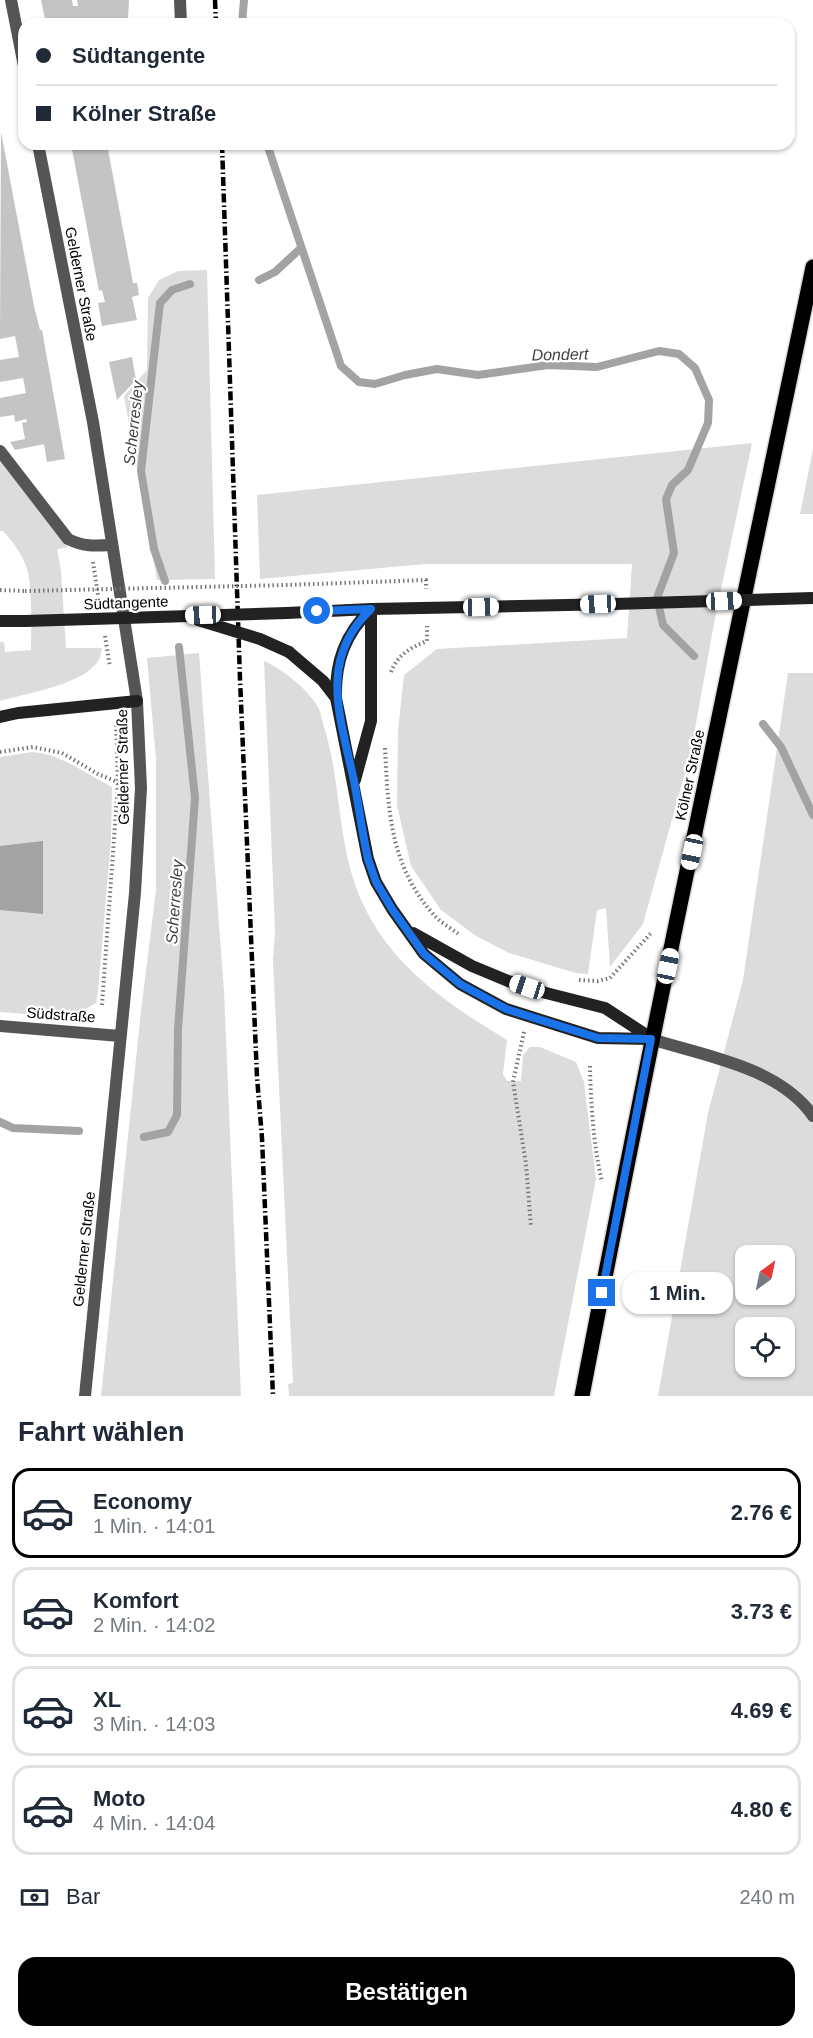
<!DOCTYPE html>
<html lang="de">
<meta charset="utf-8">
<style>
:root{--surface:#fff;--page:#f2f2f3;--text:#1f2937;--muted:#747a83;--line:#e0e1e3;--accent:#000}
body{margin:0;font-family:Arial,sans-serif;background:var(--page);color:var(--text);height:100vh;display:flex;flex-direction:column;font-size:22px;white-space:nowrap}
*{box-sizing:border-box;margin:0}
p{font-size:20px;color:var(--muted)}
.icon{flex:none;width:33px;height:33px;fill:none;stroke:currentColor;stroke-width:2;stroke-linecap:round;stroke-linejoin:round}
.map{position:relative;height:1396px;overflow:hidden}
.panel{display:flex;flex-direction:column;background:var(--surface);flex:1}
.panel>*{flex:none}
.banner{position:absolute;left:18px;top:18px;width:777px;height:132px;border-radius:18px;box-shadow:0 2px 4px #0004;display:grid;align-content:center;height:132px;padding:0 18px;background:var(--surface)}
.needle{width:39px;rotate:33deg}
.buttons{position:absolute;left:735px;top:1245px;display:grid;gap:12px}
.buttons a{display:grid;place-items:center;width:60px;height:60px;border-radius:12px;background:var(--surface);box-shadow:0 2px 4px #0004;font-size:30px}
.end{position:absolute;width:27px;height:27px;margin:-14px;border:8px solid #1a73e8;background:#fff;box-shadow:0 0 0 3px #fff}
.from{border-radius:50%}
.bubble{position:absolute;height:42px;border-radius:18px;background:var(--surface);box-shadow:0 2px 4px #0004;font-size:20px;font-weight:700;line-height:42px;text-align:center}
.car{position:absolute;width:18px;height:36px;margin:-18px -9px;border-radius:8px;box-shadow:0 0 4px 2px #0007;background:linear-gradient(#fff 24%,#345 0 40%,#fff 0 76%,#345 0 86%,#fff 0)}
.banner b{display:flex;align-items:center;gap:21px;height:57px;font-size:22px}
.banner b+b{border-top:2px solid var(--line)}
.banner i{width:15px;height:15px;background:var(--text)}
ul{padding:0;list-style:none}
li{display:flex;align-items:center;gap:18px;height:90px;margin:0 12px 9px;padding:0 6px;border:3px solid var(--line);border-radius:18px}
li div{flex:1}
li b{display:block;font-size:22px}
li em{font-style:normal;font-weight:700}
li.active{border-color:var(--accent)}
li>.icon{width:54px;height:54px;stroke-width:1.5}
h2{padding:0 18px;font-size:27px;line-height:72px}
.pay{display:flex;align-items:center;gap:15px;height:66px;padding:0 18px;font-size:22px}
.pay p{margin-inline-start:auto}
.primary-button{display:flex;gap:12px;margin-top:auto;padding:12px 18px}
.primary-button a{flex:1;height:69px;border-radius:18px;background:var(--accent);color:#fff;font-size:24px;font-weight:700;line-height:69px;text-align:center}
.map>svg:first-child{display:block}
.green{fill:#dcdcdc;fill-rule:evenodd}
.water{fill:#a3a3a3}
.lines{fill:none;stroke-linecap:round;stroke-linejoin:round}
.stream{stroke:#a3a3a3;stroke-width:8}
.building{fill:#c4c4c4}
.primary-casing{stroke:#dbdbdb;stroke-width:18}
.path{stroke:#777;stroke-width:4;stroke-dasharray:1.5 3;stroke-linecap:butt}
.lane{stroke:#555;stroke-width:12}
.street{stroke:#555;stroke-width:12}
.secondary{stroke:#222;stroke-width:12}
.primary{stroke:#000;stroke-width:15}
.rail{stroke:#000;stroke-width:4.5;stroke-dasharray:9 3 1.5 3;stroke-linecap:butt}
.path-bridge{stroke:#777;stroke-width:4;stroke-dasharray:1.5 3;stroke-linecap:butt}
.secondary-bridge{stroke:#222;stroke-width:12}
.route{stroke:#1a73e8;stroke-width:8}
.labels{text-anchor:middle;stroke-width:4.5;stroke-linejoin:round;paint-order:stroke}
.street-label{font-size:15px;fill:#000;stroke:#fff}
.water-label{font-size:16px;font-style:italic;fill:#444;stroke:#fff}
</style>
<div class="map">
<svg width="813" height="1396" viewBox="0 0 813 1396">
<rect width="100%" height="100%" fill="#fff"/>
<path class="green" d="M207 270 215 579 157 580 124 396 147 370 148 298 159 280 178 271Z
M752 443 715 618 691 751 643 924 610 967 606 908 597 910 588 974 576 973 509 953 476 936 441 910 411 866 397 805 398 731 404 675 437 649 627 638 632 564H425L260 579 257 495Z
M813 449V514H800Z
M0 461 68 547 57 549 61 571 66 648H102C101 652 101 657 98 661 83 685 26 693 0 701V642H4L5 652 31 650C31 630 33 583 26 566 21 552 13 542 3 531H0Z
M199 653 224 991 241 1396H101L141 1011 156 890V759L147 658Z
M264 661C282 669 305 687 316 704 321 710 322 722 325 730 342 787 337 849 363 904 393 968 448 1004 507 1040L503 1074 507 1081H521L523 1055 530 1047H540L576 1062 584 1082 596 1179 554 1396H289L288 1384 293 1383 273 960 275 931Z
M788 673H813V1396H658L708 1113 743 980ZM746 1256H784V1294H746ZM746 1328H784V1366H746Z
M32 752C62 754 86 774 112 787L111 839 98 992 96 1003 77 1014 50 1016 0 1012V757Z"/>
<path class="water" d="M43 841V914L0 910V846Z"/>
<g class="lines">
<path class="stream" d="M242 24 244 0
M267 144 341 366 359 382 375 384 405 375 437 369 478 375 548 365 597 367 659 351 679 354 695 368 709 400 708 423 688 470 672 485 666 499 674 553 657 598 663 625 694 656
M259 280 275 272 301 248
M165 581 154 549 141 471 160 303 172 290 190 284
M763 724 781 747 813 815
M0 1122 13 1128 79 1131
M144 1137 168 1132 177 1115 178 1029 195 798 179 647"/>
</g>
<path class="building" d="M41 0H72L73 6H78L77 0H129L128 18H126L128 24H46Z
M1 132 34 306 40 330H42L65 459 47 462 44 444 15 450 10 442 25 439 22 423 27 422 26 419 15 422 14 415 0 417V398L26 393 23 378 0 382V360L19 357 15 336 0 339Z
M71 144H107L133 283H137L139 295 132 297 137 320 102 326 98 303 105 302 102 290 99 291Z
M132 357 136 380 117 400 109 362Z"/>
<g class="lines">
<defs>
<path id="primary" d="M582 1396C654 1019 735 643 813 267"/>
</defs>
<use href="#primary" class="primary-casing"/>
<path class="path" d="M93 562 99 602
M286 585 426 580V589
M0 590 25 591
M105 636 110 667
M391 672C398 654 410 648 427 641V626
M385 748C388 810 390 866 434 915 441 923 452 929 460 935
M0 752 33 747 62 753 98 774 120 783
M579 980 598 981 610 978 652 932
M102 1005 118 783 116 722
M524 1032 513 1082 526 1164 531 1227
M590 1066C591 1105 593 1143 602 1182"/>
<path class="lane" d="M180 0 181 24"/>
<path class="street" d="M11 0 24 66
M38 144 93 422 117 574 137 701 141 788 135 893 85 1396
M0 451 68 539C84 547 95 546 112 545
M0 1026 120 1036
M651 1039C705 1056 779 1067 813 1116"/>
<path class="secondary" d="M371 609C345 634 335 662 336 698L368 859 376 882 392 909 424 954 460 984 506 1009 598 1038 651 1039
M287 613 371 609 614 604
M0 621H25
M289 652 323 681 336 698
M0 717 18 713 137 701
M355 780 371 721V609
M413 933 472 966 508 981 546 993 605 1008 651 1038"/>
<use href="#primary" class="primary"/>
<path class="rail" d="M215 0 216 24
M222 144 240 679 257 1077 262 1138 273 1396"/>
<path class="path-bridge" d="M25 591 286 585"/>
<path class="secondary-bridge" d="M614 604 813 598
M198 620 260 639 289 652
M25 621 287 613"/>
</g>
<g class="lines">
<path class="route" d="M317 611 371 609C317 660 341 719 354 781 359 807 362 833 368 859L376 882 392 909 424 954 460 984 506 1009 598 1038 651 1039 602 1293"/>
</g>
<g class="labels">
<g class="street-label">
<text transform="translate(81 284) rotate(79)" y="5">Gelderner Straße</text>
<text transform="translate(126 603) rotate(-2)" y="5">Südtangente</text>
<text transform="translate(123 767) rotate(-91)" y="5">Gelderner Straße</text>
<text transform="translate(690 775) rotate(-78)" y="5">Kölner Straße</text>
<text transform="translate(61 1015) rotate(4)" y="5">Südstraße</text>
<text transform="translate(84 1249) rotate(-84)" y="5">Gelderner Straße</text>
</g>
<g class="water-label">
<text transform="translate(560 354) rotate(-1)" y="6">Dondert</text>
<text transform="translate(133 423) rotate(-84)" y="6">Scherresley</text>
<text transform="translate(174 902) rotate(-86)" y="6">Scherresley</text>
</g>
</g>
</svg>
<div class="buttons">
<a><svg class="needle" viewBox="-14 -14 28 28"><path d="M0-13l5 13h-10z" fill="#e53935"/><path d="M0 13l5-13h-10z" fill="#747a83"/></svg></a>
<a><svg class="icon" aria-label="locate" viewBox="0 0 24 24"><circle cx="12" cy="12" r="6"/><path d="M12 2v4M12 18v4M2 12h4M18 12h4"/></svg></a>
</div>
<i class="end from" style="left:317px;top:611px"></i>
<i class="end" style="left:602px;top:1293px"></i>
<div class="bubble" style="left:622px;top:1272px;width:111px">1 Min.</div>
<i class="car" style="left:724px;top:601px;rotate:88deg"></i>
<i class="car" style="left:598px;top:604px;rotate:268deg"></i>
<i class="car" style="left:481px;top:607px;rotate:89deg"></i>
<i class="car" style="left:203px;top:615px;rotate:268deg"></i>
<i class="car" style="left:692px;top:852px;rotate:192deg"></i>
<i class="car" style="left:668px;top:966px;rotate:12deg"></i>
<i class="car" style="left:527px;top:987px;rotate:288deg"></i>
<div class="banner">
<b><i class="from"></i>Südtangente</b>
<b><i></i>Kölner Straße</b>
</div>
</div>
<section class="panel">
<h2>Fahrt wählen</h2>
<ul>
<li class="active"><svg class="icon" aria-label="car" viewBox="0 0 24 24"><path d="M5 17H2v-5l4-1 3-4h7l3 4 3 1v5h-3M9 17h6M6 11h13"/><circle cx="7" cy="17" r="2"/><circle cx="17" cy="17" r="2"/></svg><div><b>Economy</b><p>1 Min. · 14:01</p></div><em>2.76 €</em></li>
<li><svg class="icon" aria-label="car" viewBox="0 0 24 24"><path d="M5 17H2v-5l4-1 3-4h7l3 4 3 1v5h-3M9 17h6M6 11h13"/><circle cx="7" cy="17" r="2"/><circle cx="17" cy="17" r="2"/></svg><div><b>Komfort</b><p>2 Min. · 14:02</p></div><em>3.73 €</em></li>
<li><svg class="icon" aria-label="car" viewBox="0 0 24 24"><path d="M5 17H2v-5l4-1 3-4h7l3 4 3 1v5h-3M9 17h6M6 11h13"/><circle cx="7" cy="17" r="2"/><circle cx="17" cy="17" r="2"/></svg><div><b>XL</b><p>3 Min. · 14:03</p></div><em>4.69 €</em></li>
<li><svg class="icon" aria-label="car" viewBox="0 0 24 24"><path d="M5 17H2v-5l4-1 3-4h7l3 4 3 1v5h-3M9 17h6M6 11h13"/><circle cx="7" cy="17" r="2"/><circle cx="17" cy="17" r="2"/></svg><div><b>Moto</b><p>4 Min. · 14:04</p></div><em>4.80 €</em></li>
</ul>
<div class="pay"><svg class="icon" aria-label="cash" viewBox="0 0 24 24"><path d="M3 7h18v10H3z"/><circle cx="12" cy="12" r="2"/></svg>Bar<p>240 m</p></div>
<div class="primary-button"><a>Bestätigen</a></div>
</section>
